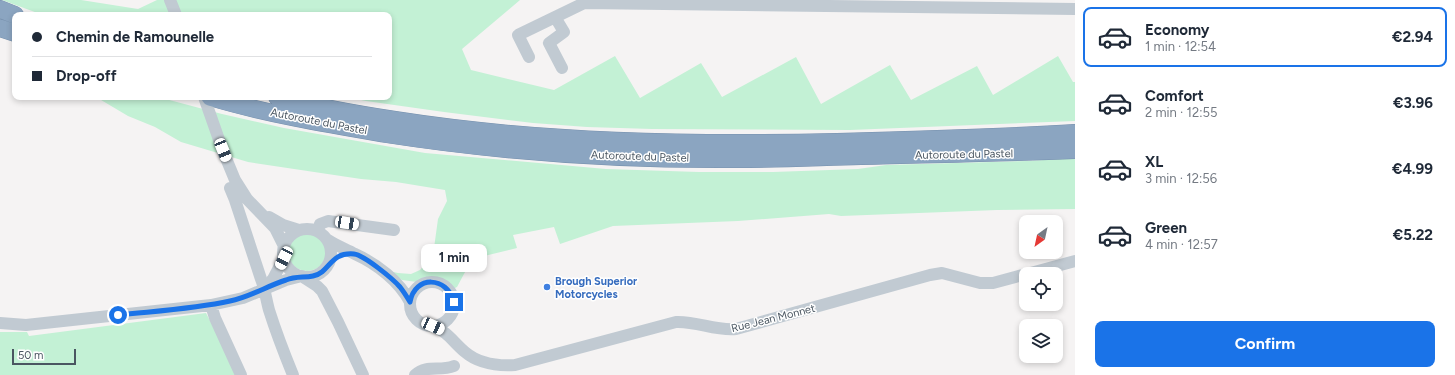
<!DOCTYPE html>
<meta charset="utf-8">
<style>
:root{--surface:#fff;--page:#f6f6f7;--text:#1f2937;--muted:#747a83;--line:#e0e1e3;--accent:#1a73e8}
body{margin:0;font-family:Figtree,sans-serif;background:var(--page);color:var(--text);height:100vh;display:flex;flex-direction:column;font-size:15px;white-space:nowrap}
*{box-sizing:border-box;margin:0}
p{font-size:13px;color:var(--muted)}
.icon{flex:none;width:22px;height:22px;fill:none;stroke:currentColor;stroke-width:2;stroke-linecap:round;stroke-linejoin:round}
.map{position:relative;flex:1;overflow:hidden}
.details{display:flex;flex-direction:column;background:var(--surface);width:380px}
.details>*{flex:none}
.banner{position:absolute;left:12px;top:12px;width:380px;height:88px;border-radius:8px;box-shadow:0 2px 6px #0003;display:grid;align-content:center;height:88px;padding:0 20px;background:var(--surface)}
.needle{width:26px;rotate:213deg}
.controls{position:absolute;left:1019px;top:215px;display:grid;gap:8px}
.controls a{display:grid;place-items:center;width:44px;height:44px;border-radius:8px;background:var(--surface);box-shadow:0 2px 6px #0003;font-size:20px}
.scale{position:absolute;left:12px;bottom:10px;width:64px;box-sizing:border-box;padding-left:4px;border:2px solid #4a5661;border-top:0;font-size:11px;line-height:14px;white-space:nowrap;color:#4a5661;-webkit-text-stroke:3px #fff;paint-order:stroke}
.end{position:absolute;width:18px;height:18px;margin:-9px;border:5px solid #1a73e8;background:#fff;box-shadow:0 0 0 2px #fff}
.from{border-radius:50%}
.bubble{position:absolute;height:28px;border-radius:8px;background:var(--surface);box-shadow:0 2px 6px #0003;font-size:13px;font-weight:700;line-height:28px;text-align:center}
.car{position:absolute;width:12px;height:24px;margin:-12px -6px;border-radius:5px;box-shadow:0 0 3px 1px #0007;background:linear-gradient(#fff 24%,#345 0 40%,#fff 0 76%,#345 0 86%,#fff 0)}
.banner b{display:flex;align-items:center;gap:14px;height:38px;font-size:15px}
.banner b+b{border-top:1px solid var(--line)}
.banner i{width:10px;height:10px;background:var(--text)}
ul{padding:7px 0 0;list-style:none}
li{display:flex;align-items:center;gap:12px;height:60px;margin:0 8px 6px;padding:0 12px;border:2px solid transparent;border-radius:8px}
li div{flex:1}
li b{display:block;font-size:15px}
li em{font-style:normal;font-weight:700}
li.selected{border-color:var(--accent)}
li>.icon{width:36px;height:36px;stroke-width:1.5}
.cta{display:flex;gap:8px;margin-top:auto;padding:8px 20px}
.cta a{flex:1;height:46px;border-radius:8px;background:var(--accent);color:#fff;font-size:16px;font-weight:700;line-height:46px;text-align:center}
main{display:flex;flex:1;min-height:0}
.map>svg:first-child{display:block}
.green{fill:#c3f1d5}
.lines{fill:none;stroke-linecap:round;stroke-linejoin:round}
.highway-casing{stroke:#7690ad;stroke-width:18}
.minor{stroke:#c1cad2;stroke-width:12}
.highway{stroke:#8ba5c1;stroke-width:17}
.route{stroke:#1a73e8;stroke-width:5}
.shop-dot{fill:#3f7fe0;stroke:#fff;stroke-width:1.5}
.labels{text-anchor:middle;stroke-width:3;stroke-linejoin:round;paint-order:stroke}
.street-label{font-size:11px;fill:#4a5661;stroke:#fff}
.shop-label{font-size:11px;font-weight:bold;fill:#366cbe;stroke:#fff;text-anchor:start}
</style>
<main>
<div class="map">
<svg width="1075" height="375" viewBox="0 0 1075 375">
<rect width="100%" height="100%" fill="#f5f3f3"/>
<path class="green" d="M2 0H81L138 9 157 0H520L462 49 471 70 554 90 615 56 640 98 701 63 722 97 796 57 821 104 890 65 911 100 977 66 993 95 1058 56 1073 82H1075V121L850 130 652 129 587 127 533 123 444 112 366 101 346 97H389V15H43Z
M96 97H158L222 114 284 128 425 153 606 169 699 172H773L858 169 886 165 1028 161 1075 158V209L997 210 841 216 829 214 738 221 613 226 560 244 554 227 513 235 517 248 472 259 457 287 453 289 447 282 431 278 417 282 402 280 389 271 398 273 411 274 420 270 427 262 434 248 438 219 447 201 445 190 396 182 361 179 248 162 181 142 155 127 128 116Z
M288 252a19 19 0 1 1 38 0a19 19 0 1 1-38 0Z
M206 313 238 375H0V332H27L29 336Z"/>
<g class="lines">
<defs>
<path id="highway" d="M0 9 15 15
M0 28 15 33
M210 97C267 114 327 124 386 134 502 152 621 160 738 159 779 159 820 157 861 156 932 154 1004 153 1075 150
M277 97C316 107 356 114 395 120 542 143 690 145 837 142 917 140 996 138 1075 133"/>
</defs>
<use href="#highway" class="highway-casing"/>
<path class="minor" d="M170 0 176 15
M555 17 564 32 549 43 562 68
M529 57 518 35 584 3 1075 9
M204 97 223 151 235 180 247 199 275 228 284 246
M230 188 235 200 261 279C265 289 266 299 269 310 276 332 284 353 293 375
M269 217 283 225 299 230
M283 253a24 24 0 1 1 48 0a24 24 0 1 1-48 0Z
M318 231 320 224 328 221 394 230
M328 240C337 246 346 249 355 254 377 264 399 281 410 302
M1027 274 1075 261
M303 277 317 286 322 291 338 322 363 375
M410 304a22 22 0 1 1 44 0a22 22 0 1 1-44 0Z
M266 287 273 279 284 258
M211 305 215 318 241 375
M0 323 26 325 211 305 243 298 286 280 302 276
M433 326C448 332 453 342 465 352 479 364 498 366 515 365L676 322C697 321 715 331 736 329L930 275 942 273 980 283H993L1026 274
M415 375C428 364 439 372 454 366"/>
<use href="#highway" class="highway"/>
</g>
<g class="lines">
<path class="route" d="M118 315C155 311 194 309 230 301 250 297 267 286 286 280 296 276 304 278 313 276 331 272 329 252 354 254 364 255 393 279 400 287 404 292 407 297 410 302 415 275 447 276 454 302"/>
</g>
<circle class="shop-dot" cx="547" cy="287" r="4"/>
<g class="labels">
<g class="street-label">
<text transform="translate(319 121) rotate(11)" y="4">Autoroute du Pastel</text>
<text transform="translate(964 154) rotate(-1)" y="4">Autoroute du Pastel</text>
<text transform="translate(640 156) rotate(2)" y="4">Autoroute du Pastel</text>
<text transform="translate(773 318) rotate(-14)" y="4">Rue Jean Monnet</text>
</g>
<g class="shop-label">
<text x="555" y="285">Brough Superior<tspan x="555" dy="13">Motorcycles</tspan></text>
</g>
</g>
</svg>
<div class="controls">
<a><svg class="needle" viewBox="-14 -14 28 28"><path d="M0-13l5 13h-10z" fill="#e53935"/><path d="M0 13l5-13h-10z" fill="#747a83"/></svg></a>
<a><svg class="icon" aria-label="locate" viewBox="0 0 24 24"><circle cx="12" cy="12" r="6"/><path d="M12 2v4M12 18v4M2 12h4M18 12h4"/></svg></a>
<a><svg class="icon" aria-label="layers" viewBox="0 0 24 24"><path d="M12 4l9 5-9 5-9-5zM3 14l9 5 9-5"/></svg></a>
</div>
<div class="scale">50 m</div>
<i class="end from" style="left:118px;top:315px"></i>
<i class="end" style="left:454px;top:302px"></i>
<div class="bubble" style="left:421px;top:244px;width:66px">1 min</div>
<i class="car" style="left:223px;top:150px;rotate:158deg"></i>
<i class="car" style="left:347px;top:223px;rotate:99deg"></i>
<i class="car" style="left:284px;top:258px;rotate:206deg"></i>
<i class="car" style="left:433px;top:326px;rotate:114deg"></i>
<div class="banner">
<b><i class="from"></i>Chemin de Ramounelle</b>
<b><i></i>Drop-off</b>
</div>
</div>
<section class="details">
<ul>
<li class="selected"><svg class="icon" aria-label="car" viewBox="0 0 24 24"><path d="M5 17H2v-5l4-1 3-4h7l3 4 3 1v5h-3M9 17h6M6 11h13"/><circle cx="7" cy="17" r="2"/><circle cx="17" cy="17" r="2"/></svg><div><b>Economy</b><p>1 min · 12:54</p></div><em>€2.94</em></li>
<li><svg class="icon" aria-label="car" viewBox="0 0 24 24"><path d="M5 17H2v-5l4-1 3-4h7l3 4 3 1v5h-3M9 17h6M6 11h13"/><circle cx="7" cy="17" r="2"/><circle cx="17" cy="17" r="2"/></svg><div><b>Comfort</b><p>2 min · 12:55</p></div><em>€3.96</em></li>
<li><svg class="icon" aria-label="car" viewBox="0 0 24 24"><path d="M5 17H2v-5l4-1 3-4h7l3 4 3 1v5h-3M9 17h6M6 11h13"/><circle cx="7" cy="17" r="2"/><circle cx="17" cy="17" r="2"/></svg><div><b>XL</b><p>3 min · 12:56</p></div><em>€4.99</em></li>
<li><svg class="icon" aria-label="car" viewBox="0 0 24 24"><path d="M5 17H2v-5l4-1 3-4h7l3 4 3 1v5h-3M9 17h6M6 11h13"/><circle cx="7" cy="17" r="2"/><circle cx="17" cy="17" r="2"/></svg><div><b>Green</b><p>4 min · 12:57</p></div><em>€5.22</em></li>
</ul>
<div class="cta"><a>Confirm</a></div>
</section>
</main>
